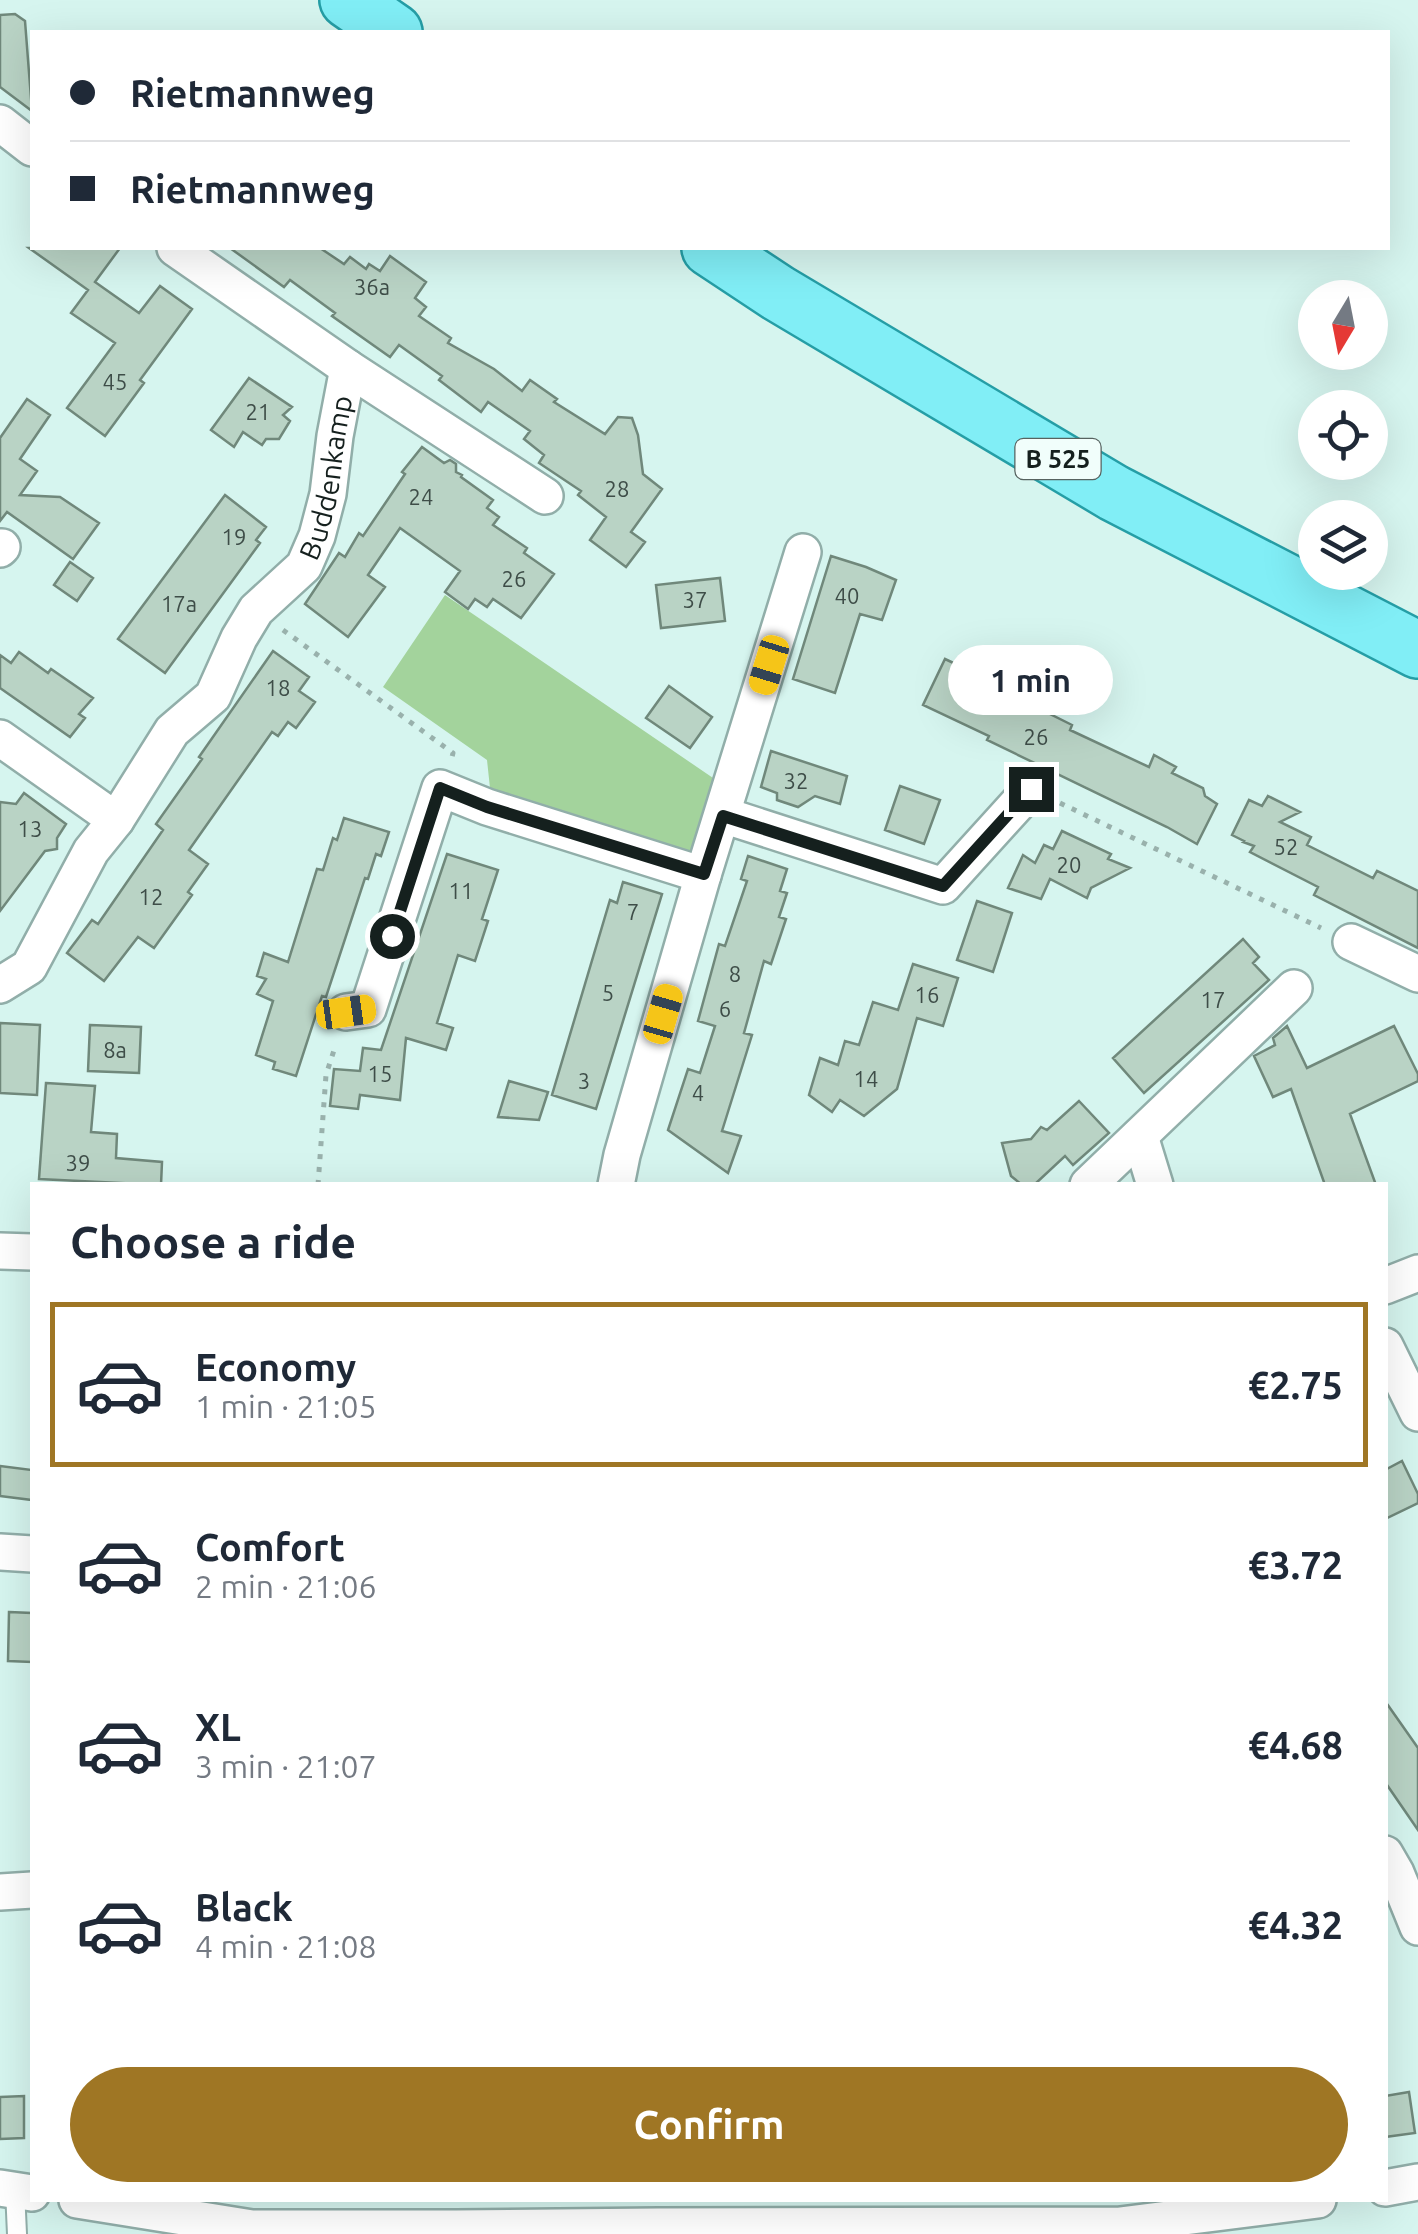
<!DOCTYPE html>
<meta charset="utf-8">
<style>
:root{--surface:#fff;--page:#f2f2f3;--text:#1f2937;--muted:#747a83;--line:#e0e1e3;--accent:#9f7624}
body{margin:0;font-family:Ubuntu,sans-serif;background:var(--page);color:var(--text);height:100vh;display:flex;flex-direction:column;font-size:38px;white-space:nowrap}
*{box-sizing:border-box;margin:0}
p{font-size:32px;color:var(--muted)}
.icon{flex:none;width:55px;height:55px;fill:none;stroke:currentColor;stroke-width:2;stroke-linecap:round;stroke-linejoin:round}
.map{position:relative;flex:1;overflow:hidden}
.drawer{position:absolute;left:30px;top:1182px;width:1358px;height:1020px;display:flex;flex-direction:column;background:var(--surface);border-radius:0px;box-shadow:0 10px 40px #0002}
.drawer>*{flex:none}
.hud{position:absolute;left:30px;top:30px;width:1360px;height:220px;border-radius:0px;box-shadow:0 10px 40px #0002;display:grid;align-content:center;height:220px;padding:0 40px;background:var(--surface)}
.needle{width:65px;rotate:190deg}
.fabs{position:absolute;left:1298px;top:280px;display:grid;gap:20px}
.fabs a{display:grid;place-items:center;width:90px;height:90px;border-radius:50%;background:var(--surface);box-shadow:0 10px 40px #0002;font-size:50px}
.end{position:absolute;width:45px;height:45px;margin:-22px;border:12px solid #15201e;background:#fff;box-shadow:0 0 0 5px #fff}
.from{border-radius:50%}
.bubble{position:absolute;height:70px;border-radius:35px;background:var(--surface);box-shadow:0 10px 40px #0002;font-size:32px;font-weight:700;line-height:70px;text-align:center}
.car{position:absolute;width:30px;height:60px;margin:-30px -15px;border-radius:12px;box-shadow:0 0 8px 2px #0007;background:linear-gradient(#f5c518 24%,#345 0 40%,#f5c518 0 76%,#345 0 86%,#f5c518 0)}
.hud b{display:flex;align-items:center;gap:35px;height:95px;font-size:38px}
.hud b+b{border-top:2px solid var(--line)}
.hud i{width:25px;height:25px;background:var(--text)}
ul{padding:0;list-style:none}
li{display:flex;align-items:center;gap:30px;height:165px;margin:0 20px 15px;padding:0 20px;border:5px solid transparent;border-radius:0px}
li div{flex:1}
li b{display:block;font-size:38px}
li em{font-style:normal;font-weight:700}
li.selected{border-color:var(--accent)}
li>.icon{width:90px;height:90px;stroke-width:1.5}
h2{padding:0 40px;font-size:45px;line-height:120px}
.button{display:flex;gap:20px;margin-top:auto;padding:20px 40px}
.button a{flex:1;height:115px;border-radius:60px;background:var(--accent);color:#fff;font-size:40px;font-weight:700;line-height:115px;text-align:center}
.map>svg:first-child{display:block}
.green{fill:#a3d39c}
.building{fill:#b9d3c5;stroke:#70887b;stroke-width:2.5}
.lines{fill:none;stroke-linecap:round;stroke-linejoin:round}
.service-casing{stroke:#91aea9;stroke-width:22}
.minor-casing{stroke:#91aea9;stroke-width:40}
.primary-casing{stroke:#259ea6;stroke-width:60}
.path{stroke:#99b1ac;stroke-width:5;stroke-dasharray:5 8;stroke-linecap:butt}
.service{stroke:#fff;stroke-width:18}
.minor{stroke:#fff;stroke-width:35}
.primary{stroke:#81eef6;stroke-width:55}
.route{stroke:#15201e;stroke-width:12}
.labels{text-anchor:middle;stroke-width:9;stroke-linejoin:round;paint-order:stroke}
.number-label{font-size:22px;fill:#3e4d48}
.shield{fill:#f1fefb;stroke:#576360;stroke-width:2.5}
.shield-label{font-size:25px;font-weight:bold;fill:#15201e}
.street-label{font-size:28px;fill:#15201e;stroke:#f1fefb}
</style>
<div class="map">
<svg width="1418" height="2234" viewBox="0 0 1418 2234">
<rect width="100%" height="100%" fill="#d6f5ef"/>
<path class="green" d="M445 595 716 780 690 851 490 788 487 760 383 687Z"/>
<path class="building" d="M15 14 25 21 32 111 0 87V15Z
M29 248H120L95 282 139 313 160 286 192 309 140 380 144 383 105 436 67 408 115 343 71 313 88 290Z
M230 248H320L344 264 350 257 366 269 369 264 380 271 390 256 426 282 415 298 426 307 419 316 451 338 448 343 494 369 522 391 530 380 557 399 554 402 605 434 618 417 632 418 638 435 643 474 662 489 631 532 645 542 626 567 590 540 606 517 578 495 581 491 539 463 544 455 524 439 530 431 488 402 481 412 439 380 442 376 399 345 390 357 332 316 335 313 290 280 284 287Z
M249 378 292 407 283 415 290 421 279 439H266L262 445 243 432 234 447 211 430Z
M27 399 50 415 20 459 37 471 20 495 60 497 99 523 73 559 7 512 0 521V438Z
M422 447 444 463 450 460 456 464V472L462 475 461 477 493 500 487 508 499 517 493 525 527 548 524 553 554 574 521 618 493 599 487 607 475 599 468 609 445 592 460 571 400 528 368 575 385 587 348 637 305 604 339 553 345 557 359 533 363 536 405 474 402 472Z
M225 495 266 527 256 540 260 543 165 673 118 639Z
M831 556 866 567 896 580 882 620 860 614 835 693 793 679Z
M70 562 93 578 77 601 54 585Z
M720 578 725 621 661 628 656 585Z
M273 651 309 677 299 691 315 702 296 728 288 722 278 736 272 732 189 850 208 864 188 892 192 895 154 948 138 937 104 981 67 953 92 920 98 924 163 830 156 824 202 759 199 757Z
M19 652 48 673 51 669 93 698 79 714 85 718 70 737 0 688V655L11 663Z
M945 659 1011 690 1010 694 1072 725 1070 730 1149 767 1154 755 1176 767 1172 773 1203 788 1205 796 1217 804 1197 844 1167 827 987 740 989 736 923 705Z
M669 686 712 717 690 748 646 718Z
M771 751 847 776 840 804 815 796 798 807 777 800V793L761 787Z
M900 786 940 800 924 844 885 830Z
M24 793 66 824 57 838V849L45 851 0 911V802L16 804Z
M1268 796 1300 812 1280 822 1311 837 1307 845 1373 878 1377 871 1418 891V948L1314 895 1318 887 1250 852 1254 846 1243 842 1244 841 1232 835 1249 800 1262 806Z
M344 818 389 832 381 856 376 854 368 879 365 878 326 997 322 996 296 1076 273 1069 275 1062 256 1055 273 1001 257 994 266 979 257 976 264 953 288 962 317 869 323 870 333 838 337 840Z
M1062 831 1111 854 1108 859 1130 868 1091 888 1087 898 1050 879 1041 899 1008 888 1023 855 1035 863 1044 845 1053 849Z
M447 854 498 870 482 919 488 921 475 961 458 955 437 1023 453 1028 446 1050 406 1038 400 1100 360 1095 358 1109 330 1106 334 1069 360 1071 363 1048 381 1050Z
M748 856 787 869 780 891 787 893 779 917 786 919 771 964 764 961 744 1033 752 1035 722 1131 741 1136 728 1173 668 1130 688 1069 700 1073 715 1026 698 1021 719 944 725 946 747 881 741 879Z
M623 882 662 894 596 1109 552 1095 610 900 617 903Z
M977 901 1012 913 993 972 957 960Z
M1243 939 1259 957 1253 963 1269 980 1144 1093 1113 1058Z
M913 964 958 978 943 1026 917 1018 897 1089 864 1116 840 1100 832 1112 809 1095 820 1058 838 1065 845 1041 859 1045 873 1002 898 1010Z
M0 1023 40 1025 37 1095 0 1093Z
M90 1025 141 1027 139 1073 88 1071Z
M1287 1026 1307 1068 1394 1026 1418 1074V1081L1350 1114 1376 1185H1325L1291 1089 1273 1097 1254 1056 1275 1045 1273 1038Z
M509 1081 548 1092 539 1120 498 1117Z
M46 1083 95 1086 91 1132 117 1134 116 1158 162 1162 161 1185 39 1179Z
M1079 1101 1109 1133 1073 1165 1065 1156 1034 1185H1022L1011 1176 1002 1143 1031 1139 1041 1127 1047 1130Z
M1402 1461 1418 1494V1503L1385 1519V1470Z
M0 1466 32 1470V1500L0 1496Z
M9 1612 32 1613V1662L8 1661Z
M1385 1701 1418 1748V1830L1385 1782Z
M1409 2092 1415 2133 1385 2137V2096Z
M24 2096V2138L0 2139V2097Z"/>
<g class="lines">
<defs>
<path id="service" d="M15 2190 17 2234"/>
<g id="minor">
<path d="M0 123 32 148"/>
<path d="M348 368 545 496"/>
<path d="M0 549 2 547"/>
<path d="M0 738 116 820"/>
<path d="M723 815 943 886 1031 789"/>
<path d="M1351 942 1418 974"/>
<path id="s1" d="M0 985 29 967 91 851 116 820 172 731 213 696 239 638 256 610 304 566 317 536 328 494 335 436 348 368 175 248"/>
<path d="M346 1012 368 1009 440 788 487 807 703 875"/>
<path d="M1140 1136 1155 1185"/>
<path d="M616 1185 622 1155 703 875 803 552"/>
<path d="M1088 1185 1294 988"/>
<path d="M0 1251 32 1252"/>
<path d="M1385 1286 1418 1273"/>
<path d="M1385 1346 1418 1413"/>
<path d="M0 1552 32 1554"/>
<path d="M1385 1854 1396 1873 1418 1927"/>
<path d="M0 1892 32 1890"/>
<path d="M0 2188 32 2193"/>
<path d="M1385 2188 1418 2182"/>
<path d="M77 2200 252 2228H456L658 2226 1120 2225 1318 2200"/>
</g>
<path id="primary" d="M348 0 394 32
M710 248 778 293 1114 493 1418 650"/>
</defs>
<use href="#service" class="service-casing"/>
<use href="#minor" class="minor-casing"/>
<use href="#primary" class="primary-casing"/>
<path class="path" d="M283 630 453 753 452 757
M1060 803 1321 928
M318 1185 326 1075 336 1044"/>
<use href="#service" class="service"/>
<use href="#minor" class="minor"/>
<use href="#primary" class="primary"/>
</g>
<g class="lines">
<path class="route" d="M392 936 440 788 487 807 704 874 723 816 943 886 1031 789"/>
</g>
<g class="labels">
<g class="number-label">
<text x="372" y="295">36a</text>
<text x="115" y="390">45</text>
<text x="258" y="420">21</text>
<text x="617" y="497">28</text>
<text x="421" y="505">24</text>
<text x="234" y="545">19</text>
<text x="514" y="587">26</text>
<text x="847" y="604">40</text>
<text x="695" y="608">37</text>
<text x="179" y="612">17a</text>
<text x="278" y="696">18</text>
<text x="1036" y="745">26</text>
<text x="796" y="789">32</text>
<text x="30" y="837">13</text>
<text x="1286" y="855">52</text>
<text x="1069" y="873">20</text>
<text x="461" y="899">11</text>
<text x="151" y="905">12</text>
<text x="633" y="920">7</text>
<text x="735" y="982">8</text>
<text x="608" y="1001">5</text>
<text x="927" y="1003">16</text>
<text x="1213" y="1008">17</text>
<text x="725" y="1017">6</text>
<text x="115" y="1058">8a</text>
<text x="380" y="1082">15</text>
<text x="866" y="1087">14</text>
<text x="584" y="1089">3</text>
<text x="698" y="1101">4</text>
<text x="78" y="1171">39</text>
</g>
<rect class="shield" x="1015.5" y="439" width="85" height="40" rx="8"/>
<g class="shield-label">
<text x="1058" y="468">B 525</text>
</g>
<g class="street-label">
<text dy="10" stroke="none"><textPath href="#s1" startOffset="618">Buddenkamp</textPath></text>
</g>
</g>
</svg>
<div class="fabs">
<a><svg class="needle" viewBox="-14 -14 28 28"><path d="M0-13l5 13h-10z" fill="#e53935"/><path d="M0 13l5-13h-10z" fill="#747a83"/></svg></a>
<a><svg class="icon" aria-label="locate" viewBox="0 0 24 24"><circle cx="12" cy="12" r="6"/><path d="M12 2v4M12 18v4M2 12h4M18 12h4"/></svg></a>
<a><svg class="icon" aria-label="layers" viewBox="0 0 24 24"><path d="M12 4l9 5-9 5-9-5zM3 14l9 5 9-5"/></svg></a>
</div>
<i class="end from" style="left:392px;top:936px"></i>
<i class="end" style="left:1031px;top:789px"></i>
<div class="bubble" style="left:948px;top:645px;width:165px">1 min</div>
<i class="car" style="left:769px;top:665px;rotate:197deg"></i>
<i class="car" style="left:346px;top:1012px;rotate:82deg"></i>
<i class="car" style="left:663px;top:1014px;rotate:16deg"></i>
<div class="hud">
<b><i class="from"></i>Rietmannweg</b>
<b><i></i>Rietmannweg</b>
</div>
<section class="drawer">
<h2>Choose a ride</h2>
<ul>
<li class="selected"><svg class="icon" aria-label="car" viewBox="0 0 24 24"><path d="M5 17H2v-5l4-1 3-4h7l3 4 3 1v5h-3M9 17h6M6 11h13"/><circle cx="7" cy="17" r="2"/><circle cx="17" cy="17" r="2"/></svg><div><b>Economy</b><p>1 min · 21:05</p></div><em>€2.75</em></li>
<li><svg class="icon" aria-label="car" viewBox="0 0 24 24"><path d="M5 17H2v-5l4-1 3-4h7l3 4 3 1v5h-3M9 17h6M6 11h13"/><circle cx="7" cy="17" r="2"/><circle cx="17" cy="17" r="2"/></svg><div><b>Comfort</b><p>2 min · 21:06</p></div><em>€3.72</em></li>
<li><svg class="icon" aria-label="car" viewBox="0 0 24 24"><path d="M5 17H2v-5l4-1 3-4h7l3 4 3 1v5h-3M9 17h6M6 11h13"/><circle cx="7" cy="17" r="2"/><circle cx="17" cy="17" r="2"/></svg><div><b>XL</b><p>3 min · 21:07</p></div><em>€4.68</em></li>
<li><svg class="icon" aria-label="car" viewBox="0 0 24 24"><path d="M5 17H2v-5l4-1 3-4h7l3 4 3 1v5h-3M9 17h6M6 11h13"/><circle cx="7" cy="17" r="2"/><circle cx="17" cy="17" r="2"/></svg><div><b>Black</b><p>4 min · 21:08</p></div><em>€4.32</em></li>
</ul>
<div class="button"><a>Confirm</a></div>
</section>
</div>
